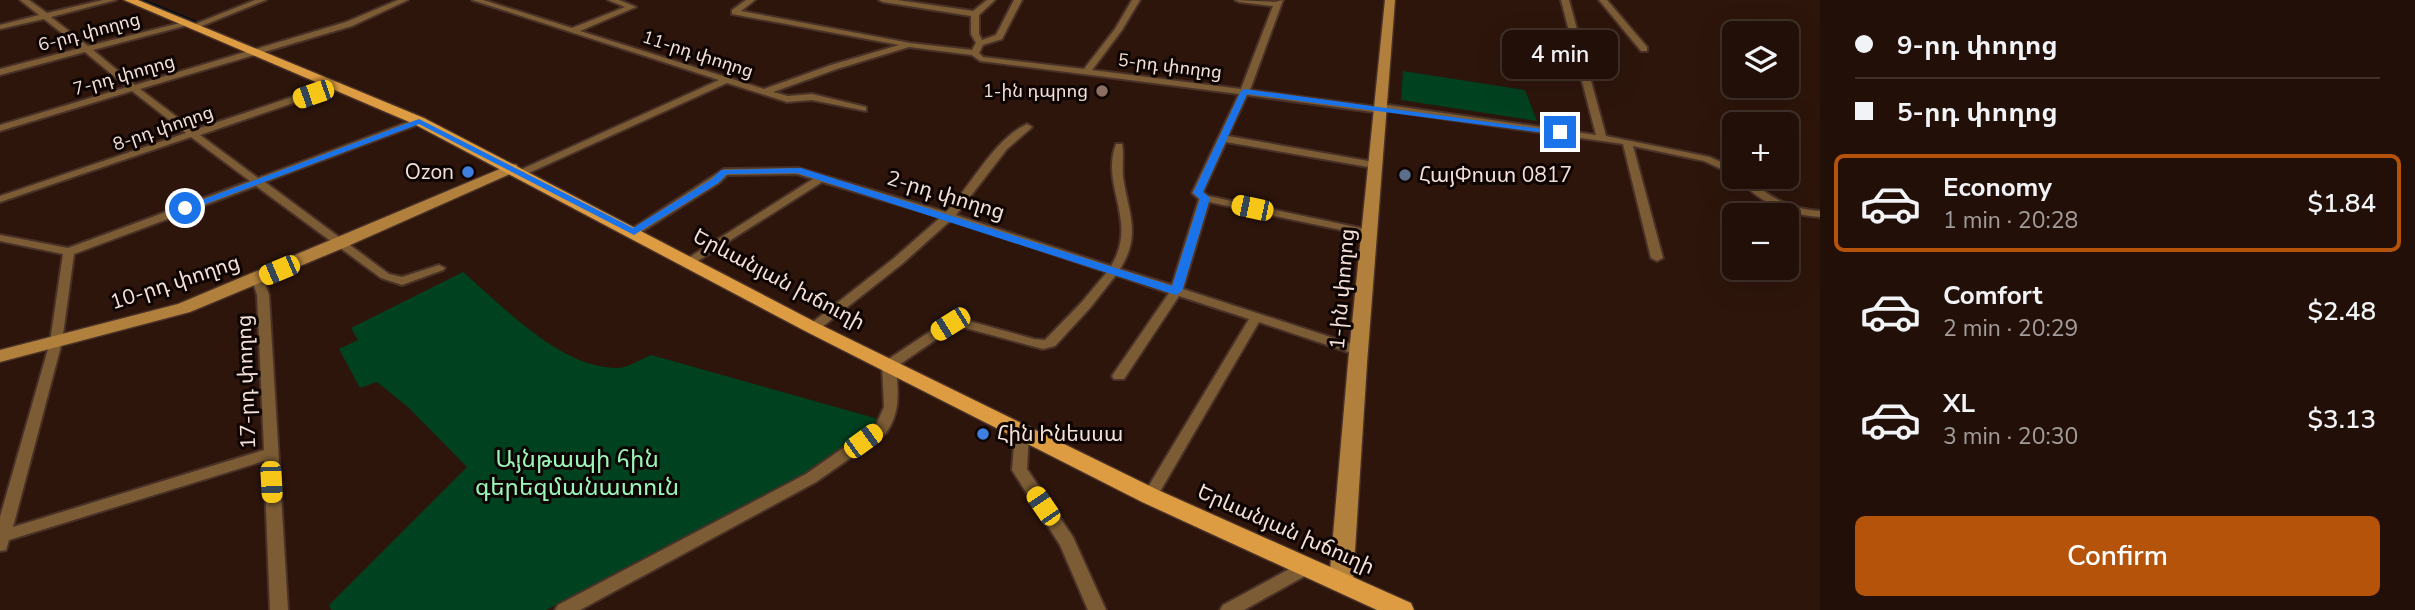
<!DOCTYPE html>
<meta charset="utf-8">
<style>
:root{--surface:#221008;--page:#2a1912;--text:#f1f3f6;--muted:#a29d9c;--line:#3f3029;--accent:#b45309}
body{margin:0;font-family:"Nunito Sans","Noto Sans Armenian",sans-serif;background:var(--page);color:var(--text);height:100vh;display:flex;flex-direction:column;font-size:26px;white-space:nowrap}
*{box-sizing:border-box;margin:0}
p{font-size:23px;color:var(--muted)}
.icon{flex:none;width:38px;height:38px;fill:none;stroke:currentColor;stroke-width:2;stroke-linecap:round;stroke-linejoin:round}
.map{position:relative;flex:1;overflow:hidden}
.drawer{display:flex;flex-direction:column;background:var(--surface);width:595px}
.drawer>*{flex:none}
.banner{display:grid;align-content:center;height:154px;padding:0 35px;background:var(--surface)}
.controls{position:absolute;left:1722px;top:21px;display:grid;gap:14px}
.controls a{display:grid;place-items:center;width:77px;height:77px;border-radius:10px;background:var(--surface);box-shadow:0 7px 28px #0002,0 0 0 2px var(--line);font-size:35px}
.end{position:absolute;width:32px;height:32px;margin:-16px;border:9px solid #1a73e8;background:#fff;box-shadow:0 0 0 4px #fff}
.from{border-radius:50%}
.bubble{position:absolute;height:49px;border-radius:10px;background:var(--surface);box-shadow:0 7px 28px #0002,0 0 0 2px var(--line);font-size:23px;font-weight:600;line-height:49px;text-align:center}
.car{position:absolute;width:21px;height:42px;margin:-21px -10px;border-radius:9px;box-shadow:0 0 5px 2px #0007;background:linear-gradient(#f5c518 24%,#345 0 40%,#f5c518 0 76%,#345 0 86%,#f5c518 0)}
.banner b{display:flex;align-items:center;gap:24px;height:66px;font-size:26px}
.banner b+b{border-top:2px solid var(--line)}
.banner i{width:18px;height:18px;background:var(--text)}
ul{padding:0;list-style:none}
li{display:flex;align-items:center;gap:21px;height:98px;margin:0 14px 10px;padding:0 21px;border:4px solid transparent;border-radius:10px}
li div{flex:1}
li b{display:block;font-size:26px}
li em{font-style:normal;font-weight:600}
li.active{border-color:var(--accent)}
li>.icon{width:63px;height:63px;stroke-width:1.5}
.cta{display:flex;gap:14px;margin-top:auto;padding:14px 35px}
.cta a{flex:1;height:80px;border-radius:10px;background:var(--accent);color:#fff;font-size:28px;font-weight:600;line-height:80px;text-align:center}
main{display:flex;flex:1;min-height:0}
.map>svg:first-child{display:block}
.green{fill:#004120}
.lines{fill:none;stroke-linecap:round;stroke-linejoin:round}
.canal{fill:#000f1a;fill-rule:evenodd}
.street-casing{stroke:#493128;stroke-width:4}
.secondary-casing{stroke:#493128;stroke-width:3}
.primary-casing{stroke:#493128;stroke-width:3}
.street{fill:#7b5c34;fill-rule:evenodd}
.secondary{fill:#b2803d;fill-rule:evenodd}
.primary{fill:#dd9c42;fill-rule:evenodd}
.route{fill:#1a73e8}
.education-dot{fill:#8d6e63;stroke:#0e0402;stroke-width:2.5}
.shop-dot{fill:#3f7fe0;stroke:#0e0402;stroke-width:2.5}
.service-dot{fill:#5c6f8a;stroke:#0e0402;stroke-width:2.5}
.labels{text-anchor:middle;stroke-width:6;stroke-linejoin:round;paint-order:stroke}
.far-street-label{font-size:18px;fill:#f2e0d9;stroke:#0e0402}
.far-poi-label{font-size:18px;fill:#f2e0d9;stroke:#0e0402;text-anchor:end}
.poi-label{font-size:21px;fill:#f2e0d9;stroke:#0e0402;text-anchor:start}
.street-label{font-size:21px;fill:#f2e0d9;stroke:#0e0402}
.near-park-label{font-size:24px;fill:#99f5b8;stroke:#0e0402}
</style>
<main>
<div class="map">
<svg width="1820" height="610" viewBox="0 0 1820 610">
<rect width="100%" height="100%" fill="#2d150b"/>
<path class="green" d="M1403 71 1525 90 1537 121 1401 100Z
M463 272C504 307 559 367 616 368 626 369 641 359 651 355L882 420 803 479 546 610H331L329 605 467 467 409 408 377 382 360 388 339 349 358 340 351 328Z"/>
<g class="lines">
<path class="canal" d="M135 0H146L202 23 195 25Z"/>
<defs>
<path id="street" d="M20 0H29L47 13 103 0H116L51 17 88 46 188 21V25L93 50 135 85 346 22 398 0H408L352 26 140 89 194 130 334 83H340V87L200 135 258 178 416 119H422V123L265 182 389 274 402 277 439 265 445 268 443 270 402 285 381 278 256 186 74 254 62 342 13 527 264 450 257 295 252 279 258 275 262 276 269 295 288 610H270L264 461 9 540 6 550 0 551V517L50 342 63 254 0 241V235L68 248 250 181 191 137 0 202V196L186 133 132 91 0 131V125L127 87 85 52 0 75V69L81 48 44 19 0 29V25L39 15Z
M255 0H266L197 28 190 26Z
M472 0H483L572 28 625 7 608 0H619L636 7 580 31 764 89 831 65 899 45 732 14V10L746 0H755L741 11 910 43 972 50 976 43 971 34V16L883 2 879 0H897L973 11 987 0H995L979 15V34L982 40 996 35 1014 0H1022L1002 39 983 45 979 53 983 57 1084 69 1115 29 1132 0H1140L1122 30 1092 70 1241 89 1273 6 1239 2 1235 0 1275 2 1283 0 1250 90 1377 107 1381 104 1596 135 1561 0H1569L1606 136 1710 157 1734 168V175L1704 161 1633 146 1663 258 1657 261 1651 258 1623 144 1384 110 1380 113 1247 95 1228 136 1374 162 1379 165 1374 168 1226 142 1203 192 1208 196 1370 230 1376 233 1370 236 1209 202 1183 289 1364 348 1365 351 1364 354H1354L1259 322 1155 500 1150 502 1145 500 1142 496 1145 492 1249 319 1179 296 1124 379H1114L1112 376 1114 373 1169 293 1116 275 1090 308 1055 346 1043 349 958 326 954 327 896 367C898 391 901 412 886 433L816 482 580 610H555L558 605 806 474 876 425 884 407 882 365 884 362 946 321 958 318 1034 339 1045 340 1081 303 1107 272 951 220 902 264 817 331 813 332 807 328 809 325 893 259 941 217 822 182 693 264H685L683 262 685 260 813 179 797 174 727 175 719 183 638 234H630L628 232 630 230 724 169 798 168 946 212C971 186 994 139 1027 124L1032 127 1030 129 1007 149 956 215 1111 266C1139 221 1100 186 1116 144H1122C1124 154 1122 166 1123 177 1128 213 1142 234 1120 269L1172 285 1199 199 1192 193 1239 94 980 61 972 55 909 47 837 69 773 92 788 96 812 94 866 107V111L812 100 787 102 727 83 522 176 518 175V171L719 80Z
M1599 0H1607L1647 47V51H1641Z
M1737 177H1748C1769 198 1790 209 1820 211V217C1787 215 1759 203 1737 177Z
M1022 427 1027 428 1029 432 1027 469 1073 537 1106 610H1088L1060 545 1012 470 1015 432 1017 428Z
M1306 560 1312 562 1314 567 1312 572 1244 610H1220L1223 605Z"/>
<path id="secondary" d="M1385 0H1395L1367 363 1353 582 1349 589 1341 592 1333 589 1329 582 1348 363Z
M512 164 517 165V171L348 246 190 312 0 362V350L178 304Z"/>
<path id="primary" d="M124 0H138L424 118 819 324 1158 490 1411 603 1414 610H1377L1142 502 807 332 414 124Z"/>
</defs>
<use href="#street" class="street-casing"/>
<use href="#secondary" class="secondary-casing"/>
<use href="#primary" class="primary-casing"/>
<use href="#street" class="street"/>
<use href="#secondary" class="secondary"/>
<use href="#primary" class="primary"/>
</g>
<path class="route" d="M1245 89 1564 132 1560 135 1247 94 1203 192 1210 198 1182 291 1176 295 797 173 727 174 718 183 634 235 419 124 189 210 180 208 419 119 633 228 712 179 721 170 801 168 1172 286 1200 199 1193 193 1241 91Z"/>
<circle class="education-dot" cx="1102" cy="91" r="7"/>
<g class="shop-dot">
<circle cx="468" cy="172" r="7"/>
<circle cx="983" cy="434" r="7"/>
</g>
<circle class="service-dot" cx="1405" cy="175" r="7"/>
<g class="labels">
<g class="far-street-label">
<text transform="translate(89 32) rotate(-15)" y="6">6-րդ փողոց</text>
<text transform="translate(698 54) rotate(18)" y="6">11-րդ փողոց</text>
<text transform="translate(1170 66) rotate(7)" y="6">5-րդ փողոց</text>
<text transform="translate(124 75) rotate(-16)" y="6">7-րդ փողոց</text>
<text transform="translate(163 128) rotate(-19)" y="6">8-րդ փողոց</text>
</g>
<g class="far-poi-label">
<text x="1088" y="97">1-ին դպրոց</text>
</g>
<g class="poi-label">
<text x="454" y="179" text-anchor="end">Ozon</text>
<text x="1419" y="182">ՀայՓոստ 0817</text>
<text x="997" y="441">Հին Ինեսսա</text>
</g>
<g class="street-label">
<text transform="translate(946 195) rotate(17)" y="7">2-րդ փողոց</text>
<text transform="translate(779 279) rotate(28)" y="7">Երևանյան խճուղի</text>
<text transform="translate(175 282) rotate(-18)" y="7">10-րդ փողոց</text>
<text transform="translate(1342 289) rotate(-85)" y="7">1-ին փողոց</text>
<text transform="translate(246 382) rotate(-92)" y="7">17-րդ փողոց</text>
<text transform="translate(1286 529) rotate(24)" y="7">Երևանյան խճուղի</text>
</g>
<g class="near-park-label">
<text x="577" y="467">Այնթապի հին<tspan x="577" dy="28">գերեզմանատուն</tspan></text>
</g>
</g>
</svg>
<div class="controls">
<a><svg class="icon" aria-label="layers" viewBox="0 0 24 24"><path d="M12 4l9 5-9 5-9-5zM3 14l9 5 9-5"/></svg></a>
<a>+</a>
<a>−</a>
</div>
<i class="end from" style="left:185px;top:208px"></i>
<i class="end" style="left:1560px;top:132px"></i>
<div class="bubble" style="left:1502px;top:30px;width:116px">4 min</div>
<i class="car" style="left:313px;top:94px;rotate:251deg"></i>
<i class="car" style="left:1252px;top:208px;rotate:282deg"></i>
<i class="car" style="left:279px;top:270px;rotate:247deg"></i>
<i class="car" style="left:950px;top:324px;rotate:238deg"></i>
<i class="car" style="left:863px;top:441px;rotate:54deg"></i>
<i class="car" style="left:271px;top:482px;rotate:177deg"></i>
<i class="car" style="left:1043px;top:506px;rotate:326deg"></i>
</div>
<section class="drawer">
<div class="banner">
<b><i class="from"></i>9-րդ փողոց</b>
<b><i></i>5-րդ փողոց</b>
</div>
<ul>
<li class="active"><svg class="icon" aria-label="car" viewBox="0 0 24 24"><path d="M5 17H2v-5l4-1 3-4h7l3 4 3 1v5h-3M9 17h6M6 11h13"/><circle cx="7" cy="17" r="2"/><circle cx="17" cy="17" r="2"/></svg><div><b>Economy</b><p>1 min · 20:28</p></div><em>$1.84</em></li>
<li><svg class="icon" aria-label="car" viewBox="0 0 24 24"><path d="M5 17H2v-5l4-1 3-4h7l3 4 3 1v5h-3M9 17h6M6 11h13"/><circle cx="7" cy="17" r="2"/><circle cx="17" cy="17" r="2"/></svg><div><b>Comfort</b><p>2 min · 20:29</p></div><em>$2.48</em></li>
<li><svg class="icon" aria-label="car" viewBox="0 0 24 24"><path d="M5 17H2v-5l4-1 3-4h7l3 4 3 1v5h-3M9 17h6M6 11h13"/><circle cx="7" cy="17" r="2"/><circle cx="17" cy="17" r="2"/></svg><div><b>XL</b><p>3 min · 20:30</p></div><em>$3.13</em></li>
</ul>
<div class="cta"><a>Confirm</a></div>
</section>
</main>
